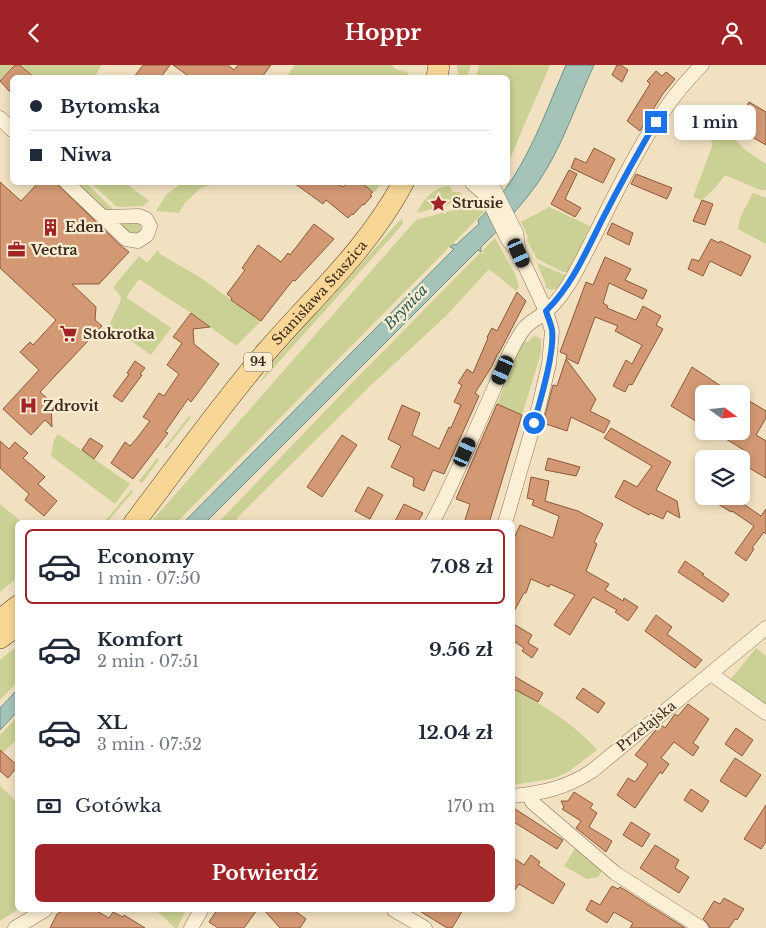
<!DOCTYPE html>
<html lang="pl">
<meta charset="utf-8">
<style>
:root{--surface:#fff;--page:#f2f2f3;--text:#1f2937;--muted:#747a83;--line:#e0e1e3;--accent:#a02327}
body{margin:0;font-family:"Libre Baskerville",serif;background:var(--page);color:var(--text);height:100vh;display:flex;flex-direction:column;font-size:19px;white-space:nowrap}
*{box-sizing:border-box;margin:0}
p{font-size:16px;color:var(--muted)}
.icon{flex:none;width:28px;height:28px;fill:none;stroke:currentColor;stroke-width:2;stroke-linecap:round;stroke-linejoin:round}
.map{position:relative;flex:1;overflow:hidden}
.panel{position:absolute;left:15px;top:455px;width:500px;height:392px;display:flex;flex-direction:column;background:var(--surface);border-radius:8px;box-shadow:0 2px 8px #0003}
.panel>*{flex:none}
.guide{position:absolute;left:10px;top:10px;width:500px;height:110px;border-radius:8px;box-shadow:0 2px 8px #0003;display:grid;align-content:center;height:110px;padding:0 20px;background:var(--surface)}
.needle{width:32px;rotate:105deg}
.tools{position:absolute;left:695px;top:320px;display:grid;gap:10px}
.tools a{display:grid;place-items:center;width:55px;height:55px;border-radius:8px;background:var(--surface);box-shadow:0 2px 8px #0003;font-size:25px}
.end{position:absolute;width:22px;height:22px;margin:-11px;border:6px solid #1a73e8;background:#fff;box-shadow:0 0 0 2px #fff}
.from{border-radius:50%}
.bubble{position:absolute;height:35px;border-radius:8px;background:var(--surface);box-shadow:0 2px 8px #0003;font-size:16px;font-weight:800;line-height:35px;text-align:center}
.car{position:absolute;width:15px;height:30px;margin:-15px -8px;border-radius:6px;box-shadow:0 0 4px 1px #0007;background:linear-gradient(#222 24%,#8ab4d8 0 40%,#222 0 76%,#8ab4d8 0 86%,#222 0)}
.guide b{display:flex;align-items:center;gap:18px;height:48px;font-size:19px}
.guide b+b{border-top:1px solid var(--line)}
.guide i{width:12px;height:12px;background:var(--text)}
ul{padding:9px 0 0;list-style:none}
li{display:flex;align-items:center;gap:15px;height:75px;margin:0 10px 8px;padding:0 10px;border:2px solid transparent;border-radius:8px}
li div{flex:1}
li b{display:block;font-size:19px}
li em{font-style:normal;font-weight:800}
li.active{border-color:var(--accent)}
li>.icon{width:45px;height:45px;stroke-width:1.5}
.pay{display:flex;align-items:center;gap:12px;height:55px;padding:0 20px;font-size:19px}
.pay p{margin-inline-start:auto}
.button{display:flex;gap:10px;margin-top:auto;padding:10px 20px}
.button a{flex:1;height:58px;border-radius:8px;background:var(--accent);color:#fff;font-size:20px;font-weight:800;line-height:58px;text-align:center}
header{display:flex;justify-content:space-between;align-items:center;height:65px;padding:0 20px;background:var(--accent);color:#fff;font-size:22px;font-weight:800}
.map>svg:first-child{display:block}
.green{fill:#cbd094}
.water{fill:#a4c3b9;stroke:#6a9287}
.building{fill:#d29974;stroke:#8d593b}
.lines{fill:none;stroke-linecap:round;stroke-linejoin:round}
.street-casing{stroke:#8c7257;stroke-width:15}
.primary-casing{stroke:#5a402c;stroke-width:22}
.street{stroke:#fbefd5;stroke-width:14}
.primary{stroke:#f7d696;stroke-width:21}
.route{stroke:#1a73e8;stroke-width:6}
.labels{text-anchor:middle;stroke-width:4.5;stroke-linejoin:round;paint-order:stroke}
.shield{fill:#f8ecd1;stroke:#746453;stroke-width:1}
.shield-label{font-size:12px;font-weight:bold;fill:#3b2a1d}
.poi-label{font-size:14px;font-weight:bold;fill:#3b2a1d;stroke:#f8ecd1;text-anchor:start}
.street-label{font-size:14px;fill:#3b2a1d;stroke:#f8ecd1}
.water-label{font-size:15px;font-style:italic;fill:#2b5c57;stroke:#f8ecd1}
</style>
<header><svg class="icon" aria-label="back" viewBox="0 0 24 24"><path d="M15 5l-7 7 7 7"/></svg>Hoppr<svg class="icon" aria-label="person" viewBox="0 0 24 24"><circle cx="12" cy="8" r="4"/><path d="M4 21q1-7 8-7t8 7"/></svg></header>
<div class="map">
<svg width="766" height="863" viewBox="0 0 766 863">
<rect width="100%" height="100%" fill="#f1e1c1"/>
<path class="green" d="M0 0H14L0 15Z
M22 0H101L95 12H35Z
M295 0H392L394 3 400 6 402 5 408 8V11L411 12H286Z
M457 0H471L467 12H458Z
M479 0H550L508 98V12H476Z
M701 59 735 74 744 84 766 99V125H760L725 110 715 123 702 135 693 132 713 79Z
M73 118H86L116 147 108 148Z
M91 118H126L149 136 143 141 120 142 116 141Z
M182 118H216L201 123 185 138 179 148 156 146 166 130Z
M362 118H381L375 127Z
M449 121 453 127H460L465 135 417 148C422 135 435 122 449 121Z
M753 128 766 133V179L738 164 740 153Z
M480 138 484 147 177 457H151L416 155Z
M549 142 590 161 569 207H563L537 194 527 175 528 172 521 157Z
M402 153 403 159 259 319 272 298Z
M112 155H127L140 159 141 164 138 168H127Z
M495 173 515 209 519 222 516 226 489 204 447 250 367 324 238 452 235 457H219L348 322 480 188 483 189V185Z
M158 185 160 189 201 213 261 256 236 281 191 248 139 214 126 232 171 263 151 290 109 260 120 238 121 232 113 222 139 191 147 198Z
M537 198 567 211 561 222 551 225 545 222 546 220Z
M536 271 541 274V288L522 350 497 339 523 276 528 277 532 272Z
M189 351 191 352 166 384 164 383Z
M58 369 130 419 115 439 51 391 54 375Z
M157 393 159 395 142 418 139 416Z
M132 424 133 427 108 456H105Z
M0 439 22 457 18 458 17 513 0 527Z
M17 581V617L0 635V595Z
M756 583 766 591V640L730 615Z
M512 623C541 639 576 660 597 685L568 707 555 713 513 720Z
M17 652V674L0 691V670Z
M0 721 18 738 17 845 0 856Z
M576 782 602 806 598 812 587 814 564 801Z
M156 845H182L185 848 177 863H175Z"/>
<path class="water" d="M566 0H594C576 39 562 83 537 119 521 141 501 163 481 182V187L478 185 206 457 183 458 454 184 450 182 454 179 456 180 479 159 478 155C523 114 542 55 566 0Z
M17 625V647L0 665V643Z"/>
<path class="building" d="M15 0H20L34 12H12V29L0 16Z
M143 0H170L161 12H134Z
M173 0H228L234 5 238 0H271L262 12H190Z
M617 0H621L628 5 622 17 612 10Z
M656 6 662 11 666 7 675 14 662 30 640 66 627 56 650 19 647 16Z
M749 37 766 47V80L735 62Z
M594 83 615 94 603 118 571 103 575 93 586 98Z
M569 105 577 109 565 134 581 143 575 152 551 139Z
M636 109 672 123 667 134 631 119Z
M0 117 21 136 38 118H56L120 180 129 187 99 219H72L96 242 95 255 102 261 40 327 51 337 52 362 45 355 31 370 3 344 39 305 20 287 30 277 33 280 56 255 0 203Z
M294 118H337L343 122 347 118H362L373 127 370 130 372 131 364 140 363 139 353 150 352 149 348 153 326 135 323 139Z
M702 135 713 139 705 160 693 156Z
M612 158 633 168 629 180 607 169Z
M314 159 334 174 295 216 293 215 261 256 231 235 232 233 227 229 245 205 242 203 258 180 281 197 288 188 290 190Z
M711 174 719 178 720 176 751 191 741 211 710 196 703 211 688 204 692 194 699 196Z
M605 192 631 204 625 215 647 225 643 234 609 218 603 238 608 241 607 243 636 255 643 241 661 251 656 260 663 264 632 320 629 319 625 327 613 321 626 295 632 299 642 280 615 266 618 261 595 252 578 299 566 293 567 290 560 287 586 217 593 220Z
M517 227 526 236 499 288H498L492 301 475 328 479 331 444 409 433 405 424 426 413 421 414 413 391 402 401 381 388 374 402 340 420 348 412 370 439 384 449 362 451 363 461 340 454 337 462 320 458 318 467 304 473 308 488 273 487 272 492 263 497 266Z
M191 248 210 262 193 264 194 279 219 299 191 337 188 334 165 367 168 368 133 414 111 398 125 377 130 381 137 373 150 356 143 352 159 328 164 331 179 309 167 300 182 278 173 272Z
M566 294 596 334 590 346 610 356 604 368 571 352 567 366 543 358 553 320 557 321Z
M135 296 145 303 140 309 142 310 122 337 113 331 129 309 127 308Z
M692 302 733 329H704V361L671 341Z
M741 331 766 346V353L756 370 766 376V413L741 398 747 387 713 366H741Z
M497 339 522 350 489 458H464L470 439 456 434Z
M611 363 671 397 656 425 677 436 680 453 667 446 663 454 650 448 649 450 615 432 624 415 637 422 652 401 604 373Z
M342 370 357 380 322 432 307 422Z
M90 373 103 381 94 394 82 385Z
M0 376 9 384 15 377 28 388 23 393 45 412 38 419 57 436 44 451 25 435 29 429 0 403Z
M548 393 580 402 576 411 545 405Z
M531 412 549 416 545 436 578 446 603 459 594 477 597 479 586 506 609 519 605 525 623 536 624 533 638 542 628 556 615 547 617 545 593 532 570 570 554 560 575 530 550 519 549 522 531 514 526 528H524L512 550V478L520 460 553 473 559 451 532 440 534 435 527 433Z
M368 422 383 430 370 454 355 446Z
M705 431H732L761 451 766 444V469L764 467 752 483 754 484 746 496 735 488 754 461 732 446 731 447Z
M404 439 423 448 417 458H394Z
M685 496 704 509 702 510 729 529 723 537 678 507Z
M656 550 672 562 667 569 702 595 695 603 645 566Z
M512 558 532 570 528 578 538 584 532 593 522 586 524 583 512 575Z
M512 610 543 628 538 637 512 623Z
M583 623 605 638 598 648 576 633Z
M688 639 709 654 693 678 699 682 693 691 674 677 661 693 669 699 662 709 660 707 635 743 617 730 628 713 635 717 648 699 635 690 655 666 661 660 665 663 675 649 678 651Z
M736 663 753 675 742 691 725 679Z
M0 685 18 701 8 713 0 706Z
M735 693 761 710 746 732 720 716Z
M691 724 709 736 702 747 684 735Z
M574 727 593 739 590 743 597 748 589 762 612 776 606 787 576 763 581 756 562 744 564 742 561 736H568Z
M766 740V777L761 784 744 774Z
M512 742 563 775 557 784 512 756Z
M631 757 650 769 642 782 623 770Z
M655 780 679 795 675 803 689 812 679 828 640 803Z
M531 790 540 797 538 800 565 819 553 839 519 819 512 829V792L524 800Z
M612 821 618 824 620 822 685 863H630L633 858 614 847 607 858 586 845 591 835 600 840Z
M724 833 744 844 737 855 735 854 729 863H710L708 859 703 854 714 836 720 839Z
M65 845H95L109 853 113 847 123 852 124 850 145 863H50L57 849Z
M217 845H257L244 863H218L209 857Z
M264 845H294L306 854 300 863H280Z
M418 845H463L452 863H447Z"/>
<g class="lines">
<defs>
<path id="street" d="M0 53 12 65
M67 118 126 174 138 176 147 170 150 161 146 154 139 151 104 152
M472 118 486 130 508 175 519 188
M491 118 516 168 519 188 546 246 552 266 549 299 539 341 505 458
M432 458C455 415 473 370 493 326 502 306 510 283 523 265 529 256 539 253 547 246 558 236 567 223 574 210 613 139 643 58 702 0
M711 609 766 648
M529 729 532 737 615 808 701 863
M512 731C543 728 566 723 592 706L766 563
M394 845 425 863
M15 863 45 845
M191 863 201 845"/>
<g id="primary">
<path d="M437 12 439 0"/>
<path id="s1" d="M134 458C178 400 220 341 267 286 314 232 369 182 403 118"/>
<path d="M0 555 18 541"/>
<path d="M0 573 18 560"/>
</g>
</defs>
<use href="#street" class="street-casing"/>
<use href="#primary" class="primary-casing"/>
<use href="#street" class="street"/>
<use href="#primary" class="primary"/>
</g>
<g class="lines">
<path class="route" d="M534 358C540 336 555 287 552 265 551 259 548 253 546 246 572 220 586 187 602 155 619 122 637 89 656 57"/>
</g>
<defs>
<symbol id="sight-bare" viewBox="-9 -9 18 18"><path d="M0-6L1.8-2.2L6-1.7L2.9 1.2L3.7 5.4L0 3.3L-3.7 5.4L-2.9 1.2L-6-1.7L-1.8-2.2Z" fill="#a02327" stroke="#f8ecd1" stroke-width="2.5" paint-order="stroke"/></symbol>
<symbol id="building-bare" viewBox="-9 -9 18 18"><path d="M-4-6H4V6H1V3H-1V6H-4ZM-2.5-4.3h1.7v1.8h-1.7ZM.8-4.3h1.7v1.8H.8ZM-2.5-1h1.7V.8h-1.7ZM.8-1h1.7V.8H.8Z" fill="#a02327" stroke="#f8ecd1" stroke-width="2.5" paint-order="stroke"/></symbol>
<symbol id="office-bare" viewBox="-9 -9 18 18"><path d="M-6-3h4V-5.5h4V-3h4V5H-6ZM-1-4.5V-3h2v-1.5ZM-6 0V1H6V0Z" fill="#a02327" stroke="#f8ecd1" stroke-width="2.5" paint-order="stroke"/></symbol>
<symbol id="supermarket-bare" viewBox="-9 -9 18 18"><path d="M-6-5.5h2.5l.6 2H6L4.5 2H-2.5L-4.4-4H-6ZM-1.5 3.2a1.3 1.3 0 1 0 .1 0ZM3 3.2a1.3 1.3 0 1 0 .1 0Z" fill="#a02327" stroke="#f8ecd1" stroke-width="2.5" paint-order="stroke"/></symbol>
<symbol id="hospital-bare" viewBox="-9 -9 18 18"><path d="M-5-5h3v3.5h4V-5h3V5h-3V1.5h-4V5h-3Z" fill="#a02327" stroke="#f8ecd1" stroke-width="2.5" paint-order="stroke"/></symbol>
</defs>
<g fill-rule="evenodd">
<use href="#sight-bare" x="426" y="126" width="25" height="25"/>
<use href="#building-bare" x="38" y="150" width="25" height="25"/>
<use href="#office-bare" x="4" y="172" width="25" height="25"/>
<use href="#supermarket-bare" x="56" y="256" width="25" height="25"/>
<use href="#hospital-bare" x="16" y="328" width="25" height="25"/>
</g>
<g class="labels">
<rect class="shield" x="244" y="287.5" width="28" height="19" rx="4"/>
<g class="shield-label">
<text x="258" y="301">94</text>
</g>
<g class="poi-label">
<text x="452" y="143">Strusie</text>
<text x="65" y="167">Eden</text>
<text x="31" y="190">Vectra</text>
<text x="83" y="274">Stokrotka</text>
<text x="43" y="346">Zdrovit</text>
</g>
<g class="street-label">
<text dy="5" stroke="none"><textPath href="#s1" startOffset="296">Stanisława Staszica</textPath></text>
<text transform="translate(646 661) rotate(-39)" y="5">Przełajska</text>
</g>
<g class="water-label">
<text transform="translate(406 242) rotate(-46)" y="5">Brynica</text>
</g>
</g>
</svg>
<div class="tools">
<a><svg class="needle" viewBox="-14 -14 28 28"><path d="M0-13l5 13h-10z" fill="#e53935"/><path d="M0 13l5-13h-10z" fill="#747a83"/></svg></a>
<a><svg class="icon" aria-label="layers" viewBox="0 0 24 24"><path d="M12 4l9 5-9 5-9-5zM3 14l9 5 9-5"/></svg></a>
</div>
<i class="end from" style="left:534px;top:358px"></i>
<i class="end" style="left:656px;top:57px"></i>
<div class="bubble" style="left:674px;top:40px;width:82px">1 min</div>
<i class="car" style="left:519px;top:188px;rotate:156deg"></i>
<i class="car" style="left:503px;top:305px;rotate:204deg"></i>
<i class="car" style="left:465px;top:387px;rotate:24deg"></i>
<div class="guide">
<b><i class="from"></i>Bytomska</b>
<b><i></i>Niwa</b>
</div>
<section class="panel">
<ul>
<li class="active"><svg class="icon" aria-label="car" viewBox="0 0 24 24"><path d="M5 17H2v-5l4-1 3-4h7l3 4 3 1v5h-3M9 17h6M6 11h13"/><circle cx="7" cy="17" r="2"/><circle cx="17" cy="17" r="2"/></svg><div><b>Economy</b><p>1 min · 07:50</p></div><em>7.08 zł</em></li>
<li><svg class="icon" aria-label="car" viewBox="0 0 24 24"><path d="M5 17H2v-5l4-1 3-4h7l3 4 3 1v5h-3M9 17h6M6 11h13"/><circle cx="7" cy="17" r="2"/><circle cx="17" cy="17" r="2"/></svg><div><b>Komfort</b><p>2 min · 07:51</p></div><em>9.56 zł</em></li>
<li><svg class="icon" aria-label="car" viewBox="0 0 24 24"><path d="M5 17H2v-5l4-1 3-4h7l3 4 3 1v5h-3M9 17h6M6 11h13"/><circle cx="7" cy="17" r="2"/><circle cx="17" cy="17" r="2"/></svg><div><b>XL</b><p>3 min · 07:52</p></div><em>12.04 zł</em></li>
</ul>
<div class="pay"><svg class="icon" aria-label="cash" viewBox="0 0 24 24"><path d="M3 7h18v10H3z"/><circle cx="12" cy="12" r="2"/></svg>Gotówka<p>170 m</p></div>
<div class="button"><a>Potwierdź</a></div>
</section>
</div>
